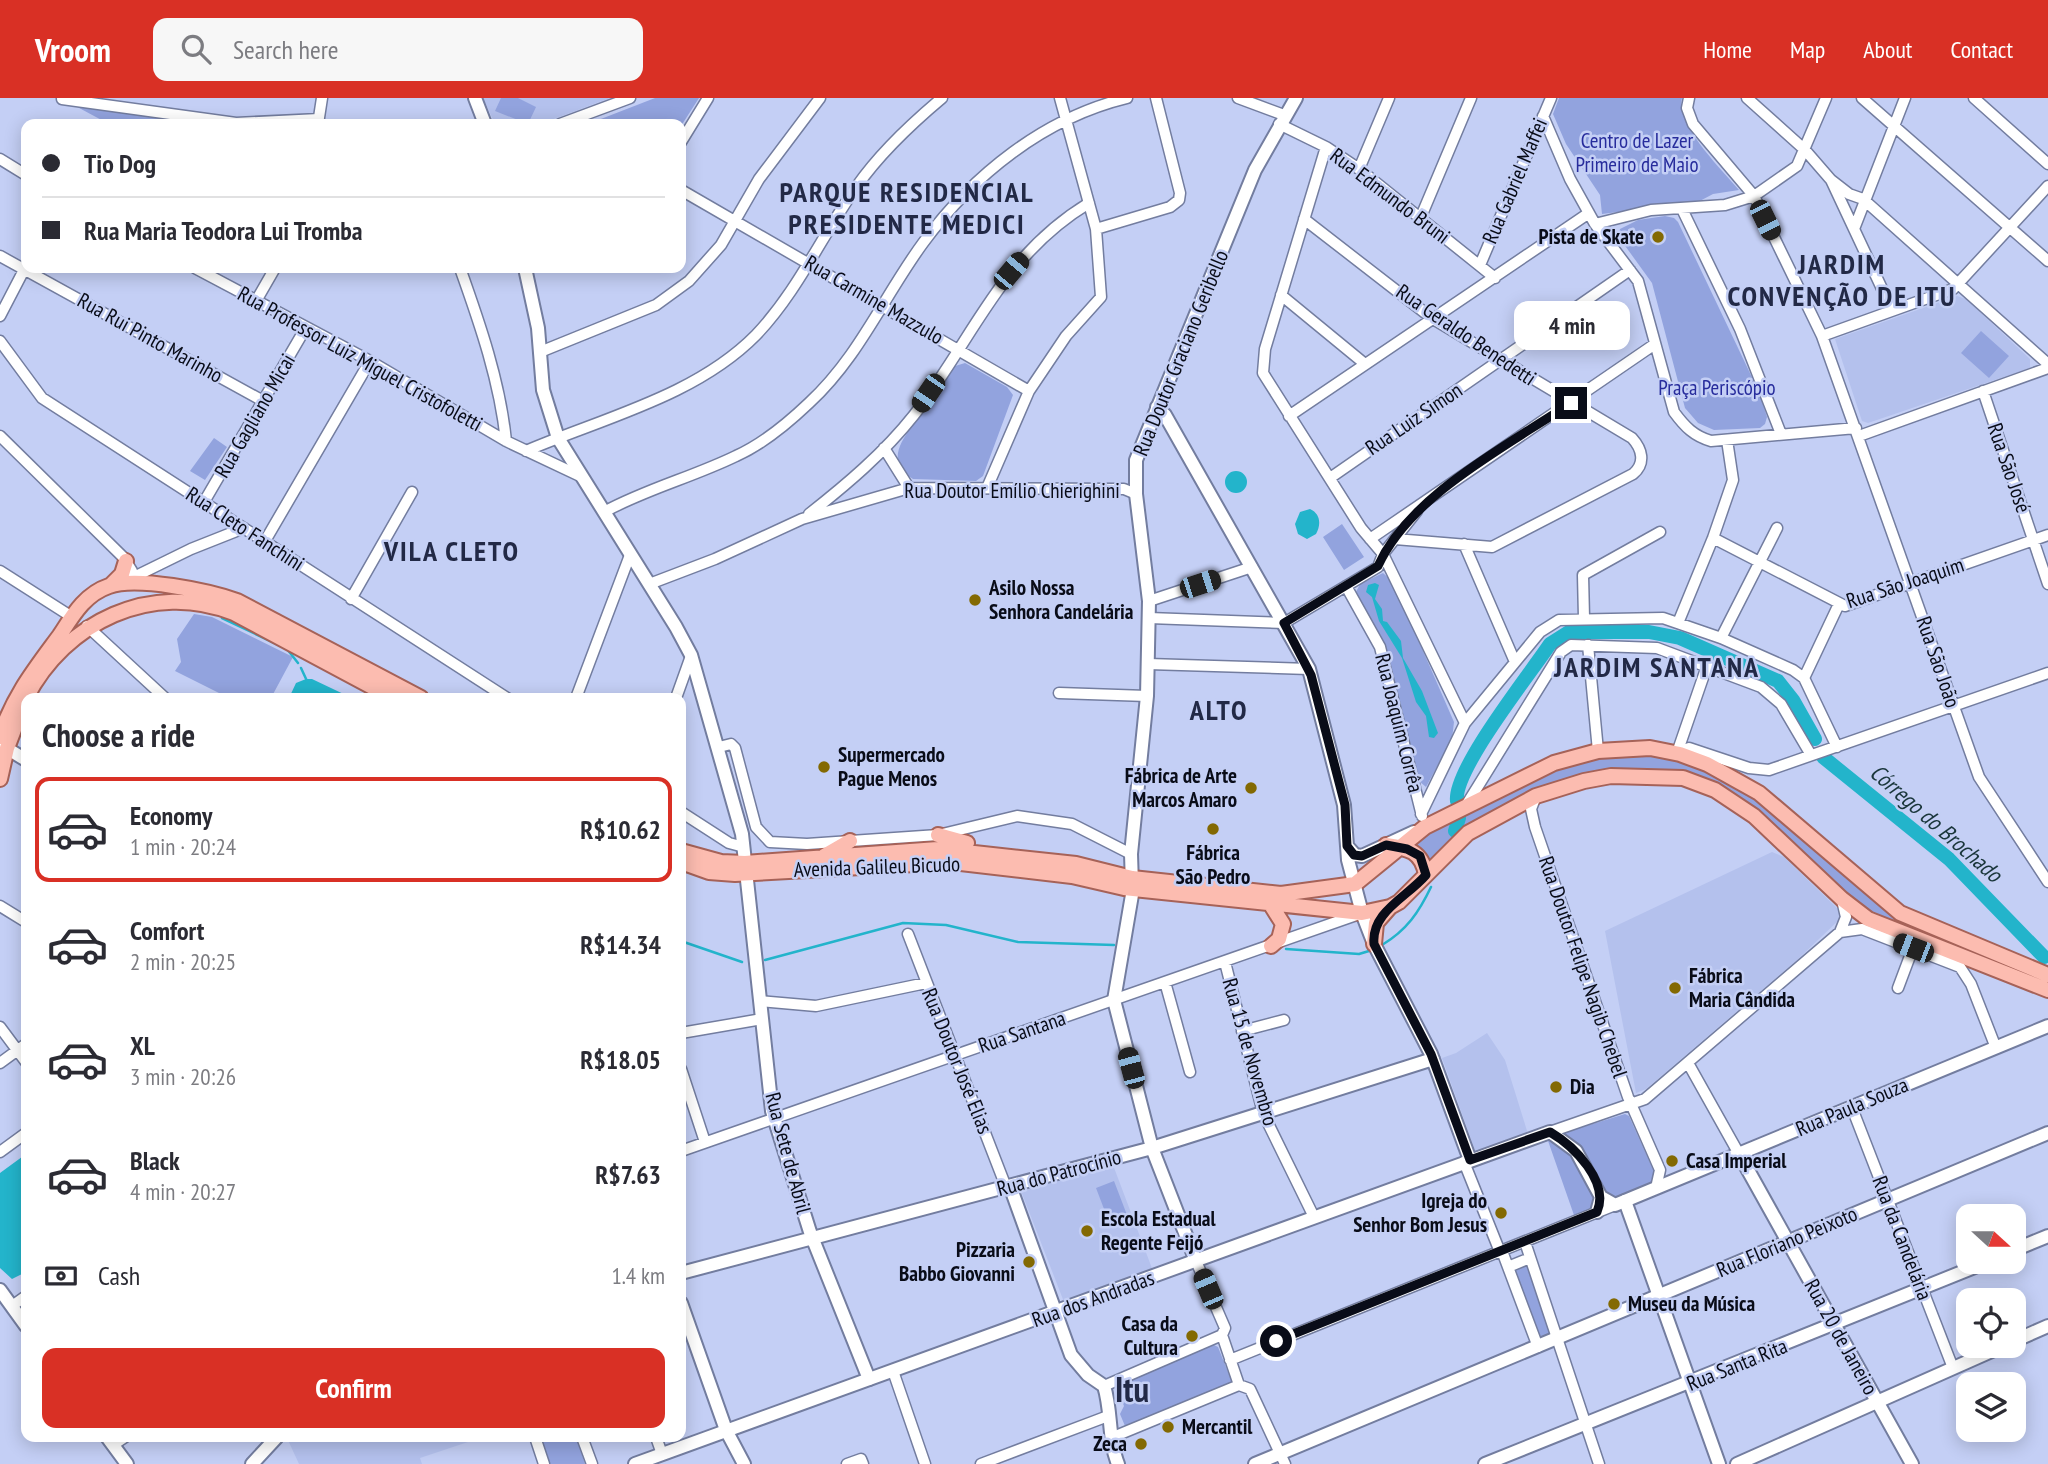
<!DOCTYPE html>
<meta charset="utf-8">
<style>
:root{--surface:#fff;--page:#f7f7f7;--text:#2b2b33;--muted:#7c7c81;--line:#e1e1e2;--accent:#d93025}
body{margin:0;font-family:"PT Sans Narrow",sans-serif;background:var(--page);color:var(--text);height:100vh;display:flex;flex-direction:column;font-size:26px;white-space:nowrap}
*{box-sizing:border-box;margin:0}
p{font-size:23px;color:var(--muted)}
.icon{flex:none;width:38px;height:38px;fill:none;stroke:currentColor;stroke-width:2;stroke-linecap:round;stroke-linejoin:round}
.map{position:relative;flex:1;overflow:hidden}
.side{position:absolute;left:21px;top:595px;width:665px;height:749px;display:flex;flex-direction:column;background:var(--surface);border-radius:14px;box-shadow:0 4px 18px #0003}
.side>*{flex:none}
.banner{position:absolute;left:21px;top:21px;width:665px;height:154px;border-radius:14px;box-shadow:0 4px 18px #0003;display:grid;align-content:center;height:154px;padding:0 21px;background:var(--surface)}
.needle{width:46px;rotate:111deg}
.buttons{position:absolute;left:1956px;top:1106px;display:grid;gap:14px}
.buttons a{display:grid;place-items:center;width:70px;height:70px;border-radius:14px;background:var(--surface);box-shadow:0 4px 18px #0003;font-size:35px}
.end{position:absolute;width:32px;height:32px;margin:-16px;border:9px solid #090c18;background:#fff;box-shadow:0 0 0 4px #fff}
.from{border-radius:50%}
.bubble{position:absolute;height:49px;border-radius:14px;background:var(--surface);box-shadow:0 4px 18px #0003;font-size:23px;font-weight:700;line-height:49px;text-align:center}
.car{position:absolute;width:21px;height:42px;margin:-21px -10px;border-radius:9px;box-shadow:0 0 5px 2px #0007;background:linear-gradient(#222 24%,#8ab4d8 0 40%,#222 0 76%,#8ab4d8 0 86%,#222 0)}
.banner b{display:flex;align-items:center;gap:24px;height:66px;font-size:26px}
.banner b+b{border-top:2px solid var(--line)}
.banner i{width:18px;height:18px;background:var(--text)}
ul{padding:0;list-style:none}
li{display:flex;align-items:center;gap:21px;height:105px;margin:0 14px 10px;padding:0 7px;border:4px solid transparent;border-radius:14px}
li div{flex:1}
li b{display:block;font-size:26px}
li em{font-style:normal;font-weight:700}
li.active{border-color:var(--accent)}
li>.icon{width:63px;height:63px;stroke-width:1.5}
h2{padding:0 21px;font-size:32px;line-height:84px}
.pay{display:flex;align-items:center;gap:18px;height:77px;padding:0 21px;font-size:26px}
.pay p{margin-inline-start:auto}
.button{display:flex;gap:14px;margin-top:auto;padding:14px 21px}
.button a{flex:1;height:80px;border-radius:14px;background:var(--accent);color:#fff;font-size:28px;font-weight:700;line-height:80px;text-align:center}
header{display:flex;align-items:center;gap:42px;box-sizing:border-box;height:98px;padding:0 35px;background:var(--accent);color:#fff}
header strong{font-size:33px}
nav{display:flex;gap:38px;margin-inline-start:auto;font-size:24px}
.search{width:490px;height:63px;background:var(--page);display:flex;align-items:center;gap:18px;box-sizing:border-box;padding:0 24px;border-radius:14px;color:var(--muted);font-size:26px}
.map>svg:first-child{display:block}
.built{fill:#b4c1ed}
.green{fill:#92a3de}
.water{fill:#23b4cb}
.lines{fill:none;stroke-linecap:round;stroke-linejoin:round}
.stream{stroke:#23b4cb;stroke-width:2.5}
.river{stroke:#23b4cb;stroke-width:14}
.minor-casing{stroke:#737d9f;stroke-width:13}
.tertiary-casing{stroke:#737d9f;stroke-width:16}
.secondary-casing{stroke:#737d9f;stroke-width:16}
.primary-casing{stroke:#a66258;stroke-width:18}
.minor{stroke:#fff;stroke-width:10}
.tertiary{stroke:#fff;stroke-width:12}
.secondary{stroke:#fff;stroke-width:12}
.primary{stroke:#fcbcb0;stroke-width:14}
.route{stroke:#090c18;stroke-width:9}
.poi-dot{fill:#836902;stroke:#c4cff5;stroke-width:2.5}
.labels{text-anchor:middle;stroke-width:5;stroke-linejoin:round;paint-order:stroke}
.park-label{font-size:21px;fill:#272c9c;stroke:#c4cff5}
.street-label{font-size:21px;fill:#090c18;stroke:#c4cff5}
.poi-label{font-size:21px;font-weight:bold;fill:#090c18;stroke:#c4cff5;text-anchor:start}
.water-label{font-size:23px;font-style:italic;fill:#1a363b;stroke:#c4cff5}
.district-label{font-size:28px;font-weight:bold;letter-spacing:2px;fill:#222946;stroke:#c4cff5}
.town-label{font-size:35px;font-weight:bold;fill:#222946;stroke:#c4cff5}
</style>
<header>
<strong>Vroom</strong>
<div class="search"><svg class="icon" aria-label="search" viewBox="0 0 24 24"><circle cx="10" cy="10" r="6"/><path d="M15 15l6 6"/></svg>Search here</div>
<nav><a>Home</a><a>Map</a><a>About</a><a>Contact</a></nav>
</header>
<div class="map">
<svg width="2048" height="1366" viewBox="0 0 2048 1366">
<rect width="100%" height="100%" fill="#c4cff5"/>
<path class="built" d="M483 0H610L540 26H495Z
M1957 198 1966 201 2030 261V270L1868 325 1862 323 1835 241Z
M1772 754 1784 759 1839 812 1841 820 1797 862 1646 991 1636 995 1605 833Z
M1487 935 1505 962 1528 1036 1476 1055 1442 960 1456 955Z
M1113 1067 1153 1173 1064 1204 1021 1093Z
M483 1339 420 1360 422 1366H299L287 1340Z"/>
<path class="green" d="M501 0H518L536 9 528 26 495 13Z
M655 0H699L681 28 588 26Z
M1559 0H1682C1675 26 1722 72 1739 92L1713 96 1698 104 1602 116 1600 97 1566 46 1553 16Z
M68 4 198 24 197 26H109Z
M1665 118 1674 120 1678 124 1759 294 1767 319 1765 326 1760 330 1714 332 1698 325 1685 310 1652 185 1618 138 1620 131 1638 122Z
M1981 233 2009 258 1989 280 1961 255Z
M965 265 1007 289 1013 297 983 378 976 383 913 381C875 359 918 324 933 303 941 293 946 280 952 269Z
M214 340 227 349 205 382 190 373Z
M1342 426 1364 459 1344 472 1323 439Z
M1383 475 1393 484 1454 624 1452 641 1426 689 1419 683 1388 555 1356 494 1360 486Z
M194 516 212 519 293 559 271 600H229L175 573 181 564 177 541Z
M1656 656 1723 678 1760 700 1858 788 2048 881V886L1873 817 1852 802 1757 712 1725 690 1694 676 1673 672 1624 673 1462 733 1429 765 1425 755 1412 746 1428 732 1495 696 1587 659Z
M1625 1016 1629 1018 1656 1078 1653 1085 1617 1100 1606 1096 1594 1111 1575 1120 1547 1040Z
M1114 1083 1127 1117 1109 1124 1096 1090Z
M1528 1165 1553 1235 1542 1241 1538 1240 1514 1171Z
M1214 1247 1218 1249 1232 1284 1229 1289 1129 1330 1125 1328 1120 1316 1124 1308 1117 1291 1118 1287Z
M541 1339H576L585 1366H550Z"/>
<path class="water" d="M1225 384a11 11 0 1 1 22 0a11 11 0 1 1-22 0Z
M1310 411C1321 416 1321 427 1316 436L1307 441 1298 436 1295 426 1300 414Z
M1375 485 1379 487 1375 501 1382 511 1383 523 1387 524 1401 543 1403 560 1422 593 1438 635 1434 640 1429 639 1426 618 1416 604 1402 560 1379 523 1372 499 1366 494 1368 487Z
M306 581H312L352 600H289L296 585Z
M26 1056V1174L12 1181 0 1170V1075Z"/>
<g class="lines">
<path class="stream" d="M222 520 287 551 298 565
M301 570 307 583
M681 843 742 864
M1382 847C1407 832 1419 814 1431 789
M1286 851 1359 856 1369 853
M765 862 903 825 946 827 1018 844 1114 847"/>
<path class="river" d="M1823 659 1949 761 2044 859
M1457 703C1453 672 1530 576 1550 546L1569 534H1649L1680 540 1778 583 1793 602 1815 641
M1455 733 1459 720"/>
<defs>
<path id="minor" d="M1238 0 1284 17
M1689 0 1687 10 1693 26 1754 98 1822 238 1979 679 2048 784
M1747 0 1805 52 1831 82 1892 212
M1862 0 2048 163
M1974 0 2048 66
M62 1 236 25 319 21
M1543 18 1570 81 1595 126 1638 183 1674 314C1685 329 1694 338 1711 343L1856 330
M318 26 322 0
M560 26 630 0
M1279 26 1326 49 1359 71 1495 180
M681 44 708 0
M1326 49 1265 251 1263 275 1361 430 1383 456 1465 625
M0 61 26 77
M1359 71 1389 0
M1831 82 1849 96 1863 101 2048 266
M681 92 1029 293
M1682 111 1740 231 1781 336
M1304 121 1433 221 1632 340C1642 351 1646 365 1633 376L1492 449 1395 441
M1420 121 1471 0
M1595 126 1651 112 1725 107 1754 98 1797 68 1826 0
M1096 131 1170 109 1179 102 1180 95 1156 0
M1854 131 1905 0
M0 158 263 303
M1480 167 1551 0
M195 170 370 263 506 343 582 379
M460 170C480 226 500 284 506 343
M1281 197 1365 266
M256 203 275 170
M0 218 26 168
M1822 238 1953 191 2048 88
M0 243 42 300 507 600
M540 254 656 207 689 183 721 147 759 81 820 0
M1983 293 2048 486
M1289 318 1589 115
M0 338 124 460 132 473 130 486
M1859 338 2048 270
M884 350 909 390
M526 353C603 320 696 298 756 237 798 193 822 137 857 88 880 55 911 26 942 0
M1330 380 1630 172
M987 390 1029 293 1066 238 1101 199 1096 131 1060 0
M204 404 305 231
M604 414C646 391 693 379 736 358 763 346 788 325 809 305 859 259 884 198 923 145 973 77 1044 20 1127 0
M809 416C846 387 884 355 914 317 974 240 1000 159 1089 105
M1713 440 1845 508 2048 437
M1370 441 1655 246
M265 443 370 263
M1464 446 1515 564
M0 473 72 519
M138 477 191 451 244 430
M652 485 715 461 802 421 909 390 1124 391 1136 396
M1346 488 1380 549 1422 718
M351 501 412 394
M1149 503 1252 469
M1149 520 1284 525 1378 469 1383 456 1417 413
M1584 520 1583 477 1660 434
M1678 525 1713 440 1733 382 1727 342
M87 528 165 600
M1721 540 1777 430
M1588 547 1598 653
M1148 566 1309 571
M1804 580 1839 506
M1059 595 1147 598
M576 600 630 457
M676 600 691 558
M719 649 731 646 735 650 756 729 770 744 807 746 938 737 1017 718 1072 726 1131 756
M1677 655 1707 568
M1680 656 1689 650 1749 670 1769 672 2048 575
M1536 698 1531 711 1535 729 1628 999 1660 1072 1656 1090
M1467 706 1561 554 1571 547 1657 550 1761 589 1781 606 1811 657
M681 714 729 745 744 749
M1421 716 1465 625 1540 534 1559 522 1663 520 1721 540 1793 572 1804 580 1837 649
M0 808 26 824
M1840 834 1862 831 1960 869 1971 886 1996 950
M908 836 1006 1089
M1225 864 1263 1015 1314 1119
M1165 884 1190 974
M1898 890 1913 850
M760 903 816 908 926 885
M0 929 26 964
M1242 933 1284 922
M681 935 762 921
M0 965 26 946
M1688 965 1739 1056
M681 971 705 1044
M1852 1010 1953 1270
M1550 1034 1645 1001 1840 834 1846 819 1842 802
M681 1053 1362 815
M0 1054 26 1035
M1464 1064 1500 1154
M1525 1144 1599 1366
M1502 1153 1538 1249
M1196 1163 1225 1230 1222 1237 1239 1287
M1508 1169 1530 1160
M12 1208 26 1198
M1230 1262 1615 1107
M893 1273 925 1366
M1239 1287 1250 1291 1285 1366
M1104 1288 1222 1237
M535 1339 544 1366
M582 1339 592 1366
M656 1339 662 1356
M1113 1339 1239 1287
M113 1347 125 1339
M847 1366 861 1361 863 1366
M981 1366 1108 1318"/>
<path id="tertiary" d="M475 0 485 26
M525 170 538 230 543 292 558 340 676 529 691 557 742 736 772 1013 810 1134 869 1281
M1133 791 1114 902 1152 1050 1196 1163
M1362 815 1374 846 1431 956 1470 1062
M1739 1056 1912 1366
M1010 1088 1071 1257 1088 1277 1104 1288C1112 1313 1108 1342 1118 1366
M1625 1103 1719 1366
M2014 1152 2048 1138
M681 1175 1152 1050 1433 961
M0 1192 26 1228
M2014 1243 2048 1228
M107 1339 127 1366
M252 1366 277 1339
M1485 1366 1987 1164
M1737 1366 2003 1248"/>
<path id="secondary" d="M1157 309 1165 317 1309 571 1344 707 1348 762 1362 815
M0 646 26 662
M1347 748 1355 757 1362 758 1414 734
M1132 787 1131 756 1147 598 1149 503 1136 396V362L1255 72 1296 0
M1597 1114 1601 1099
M681 1205 726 1332 744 1366
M635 1366 1550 1034 1576 1053 1601 1099 1615 1107 2048 928
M1255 1366 2048 1035"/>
<path id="primary" d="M112 486 122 476 126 463
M26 600C65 524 152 482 234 515L393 600
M0 639C13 598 35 571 60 537 73 517 85 496 109 488 137 478 208 493 237 503L421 600
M0 681 7 650 26 600
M938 737 967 745
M1386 747C1408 750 1422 753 1426 777
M681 753 721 764 745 765 938 751 1076 766 1132 780 1281 796 1355 786 1425 729 1554 665 1598 653 1650 650 1680 656 1707 666 1759 695 1900 815 2048 877
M824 758 850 743
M681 764 709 774 735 776 952 764 1072 778 1124 790 1362 815 1390 809 1399 804 1468 735 1536 698 1584 683 1611 678 1683 680 1715 692 1754 718 1842 801 1868 821 2048 892
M1271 807 1283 826 1279 841 1271 848
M1374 846 1376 825 1390 809"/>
</defs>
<use href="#minor" class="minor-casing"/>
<use href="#tertiary" class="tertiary-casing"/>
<use href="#secondary" class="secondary-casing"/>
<use href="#primary" class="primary-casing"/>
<use href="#minor" class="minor"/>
<use href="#tertiary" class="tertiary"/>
<use href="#secondary" class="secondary"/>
<use href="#primary" class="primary"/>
</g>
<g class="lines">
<path class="route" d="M1276 1243 1597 1114C1610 1084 1574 1048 1550 1034L1470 1062 1431 956 1374 846C1371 814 1406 800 1426 777L1420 758 1407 751 1386 747 1362 758 1354 757 1347 748 1345 707 1311 577 1284 525 1378 468C1410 397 1507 348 1571 305"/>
</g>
<g class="poi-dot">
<circle cx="1658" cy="139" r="7"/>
<circle cx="975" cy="502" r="7"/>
<circle cx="824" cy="669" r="7"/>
<circle cx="1251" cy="690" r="7"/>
<circle cx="1213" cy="731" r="7"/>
<circle cx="1675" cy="890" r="7"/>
<circle cx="1556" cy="989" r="7"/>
<circle cx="1672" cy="1063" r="7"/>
<circle cx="1501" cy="1115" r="7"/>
<circle cx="1087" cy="1133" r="7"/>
<circle cx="1029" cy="1164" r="7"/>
<circle cx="1614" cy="1206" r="7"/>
<circle cx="1192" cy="1238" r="7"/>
<circle cx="1168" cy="1329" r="7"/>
<circle cx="1141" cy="1346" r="7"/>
</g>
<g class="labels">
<g class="park-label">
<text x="1637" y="50">Centro de Lazer<tspan x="1637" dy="24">Primeiro de Maio</tspan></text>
<text x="1717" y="297">Praça Periscópio</text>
</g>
<g class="street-label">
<text transform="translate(1515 83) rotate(-67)" y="7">Rua Gabriel Maffei</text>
<text transform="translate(1390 98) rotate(37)" y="7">Rua Edmundo Bruni</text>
<text transform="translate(874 202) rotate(30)" y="7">Rua Carmine Mazzulo</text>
<text transform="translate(1466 237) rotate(34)" y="7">Rua Geraldo Benedetti</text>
<text transform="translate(150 240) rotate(29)" y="7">Rua Rui Pinto Marinho</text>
<text transform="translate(1181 255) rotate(-68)" y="7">Rua Doutor Graciano Geribello</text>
<text transform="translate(360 261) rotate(29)" y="7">Rua Professor Luiz Miguel Cristofoletti</text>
<text transform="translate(255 318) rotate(-60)" y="7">Rua Gagliano Micai</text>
<text transform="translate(1414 321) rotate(-34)" y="7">Rua Luiz Simon</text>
<text transform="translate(2009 370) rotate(71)" y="7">Rua São José</text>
<text x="1012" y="400">Rua Doutor Emílio Chierighini</text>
<text transform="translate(245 431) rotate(33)" y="7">Rua Cleto Fanchini</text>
<text transform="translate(1905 485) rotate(-18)" y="7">Rua São Joaquim</text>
<text transform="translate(1938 564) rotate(71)" y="7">Rua São João</text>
<text transform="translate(1399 625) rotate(76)" y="7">Rua Joaquim Corrêa</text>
<text transform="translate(877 769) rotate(-2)" y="7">Avenida Galileu Bicudo</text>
<text transform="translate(1583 869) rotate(71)" y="7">Rua Doutor Felipe Nagib Chebel</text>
<text transform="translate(1022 934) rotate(-19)" y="7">Rua Santana</text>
<text transform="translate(1250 954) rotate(74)" y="7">Rua 15 de Novembro</text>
<text transform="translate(957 963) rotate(68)" y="7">Rua Doutor José Elias</text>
<text transform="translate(1852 1009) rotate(-23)" y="7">Rua Paula Souza</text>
<text transform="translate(788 1055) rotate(75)" y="7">Rua Sete de Abril</text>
<text transform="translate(1059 1075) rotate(-15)" y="7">Rua do Patrocínio</text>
<text transform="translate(1902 1140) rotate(69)" y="7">Rua da Candelária</text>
<text transform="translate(1787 1144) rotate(-23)" y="7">Rua Floriano Peixoto</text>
<text transform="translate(1093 1201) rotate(-20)" y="7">Rua dos Andradas</text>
<text transform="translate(1841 1239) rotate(61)" y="7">Rua 20 de Janeiro</text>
<text transform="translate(1737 1267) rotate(-22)" y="7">Rua Santa Rita</text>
</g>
<g class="poi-label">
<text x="1644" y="146" text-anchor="end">Pista de Skate</text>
<text x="989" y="497">Asilo Nossa<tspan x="989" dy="24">Senhora Candelária</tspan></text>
<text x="838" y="664">Supermercado<tspan x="838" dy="24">Pague Menos</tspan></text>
<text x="1237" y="685" text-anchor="end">Fábrica de Arte<tspan x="1237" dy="24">Marcos Amaro</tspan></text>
<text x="1213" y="762" text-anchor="middle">Fábrica<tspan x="1213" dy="24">São Pedro</tspan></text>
<text x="1689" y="885">Fábrica<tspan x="1689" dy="24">Maria Cândida</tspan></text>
<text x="1570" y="996">Dia</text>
<text x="1686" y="1070">Casa Imperial</text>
<text x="1487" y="1110" text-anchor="end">Igreja do<tspan x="1487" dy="24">Senhor Bom Jesus</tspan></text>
<text x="1101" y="1128">Escola Estadual<tspan x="1101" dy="24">Regente Feijó</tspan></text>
<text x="1015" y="1159" text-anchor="end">Pizzaria<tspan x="1015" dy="24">Babbo Giovanni</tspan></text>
<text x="1628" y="1213">Museu da Música</text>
<text x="1178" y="1233" text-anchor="end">Casa da<tspan x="1178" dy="24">Cultura</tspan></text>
<text x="1182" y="1336">Mercantil</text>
<text x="1127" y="1353" text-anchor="end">Zeca</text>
</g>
<g class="water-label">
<text transform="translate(1936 725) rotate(41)" y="8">Córrego do Brochado</text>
</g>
<g class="district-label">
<text x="907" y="104">PARQUE RESIDENCIAL<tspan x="907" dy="32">PRESIDENTE MEDICI</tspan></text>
<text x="1842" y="176">JARDIM<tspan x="1842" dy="32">CONVENÇÃO DE ITU</tspan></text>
<text x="452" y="463">VILA CLETO</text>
<text x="1657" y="579">JARDIM SANTANA</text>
<text x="1219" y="622">ALTO</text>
</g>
<g class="town-label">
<text x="1132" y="1304">Itu</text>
</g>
</g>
</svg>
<div class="buttons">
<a><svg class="needle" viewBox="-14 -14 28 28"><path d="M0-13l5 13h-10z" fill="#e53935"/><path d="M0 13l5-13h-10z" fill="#7c7c81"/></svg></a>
<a><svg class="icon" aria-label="locate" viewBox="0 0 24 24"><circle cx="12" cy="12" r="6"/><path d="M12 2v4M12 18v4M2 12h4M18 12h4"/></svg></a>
<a><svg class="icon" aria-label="layers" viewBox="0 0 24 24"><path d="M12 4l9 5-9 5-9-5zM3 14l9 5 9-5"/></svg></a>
</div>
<i class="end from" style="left:1276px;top:1243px"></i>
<i class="end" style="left:1571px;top:305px"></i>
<div class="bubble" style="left:1514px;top:203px;width:116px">4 min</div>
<i class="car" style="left:1765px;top:122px;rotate:154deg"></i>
<i class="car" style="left:1011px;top:173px;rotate:40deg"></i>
<i class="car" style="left:928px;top:295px;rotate:214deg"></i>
<i class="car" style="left:1200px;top:486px;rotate:72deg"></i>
<i class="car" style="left:1913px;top:850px;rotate:291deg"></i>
<i class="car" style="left:1131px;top:970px;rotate:345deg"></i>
<i class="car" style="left:1208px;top:1191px;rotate:337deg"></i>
<div class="banner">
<b><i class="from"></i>Tio Dog</b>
<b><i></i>Rua Maria Teodora Lui Tromba</b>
</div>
<section class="side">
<h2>Choose a ride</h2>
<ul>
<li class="active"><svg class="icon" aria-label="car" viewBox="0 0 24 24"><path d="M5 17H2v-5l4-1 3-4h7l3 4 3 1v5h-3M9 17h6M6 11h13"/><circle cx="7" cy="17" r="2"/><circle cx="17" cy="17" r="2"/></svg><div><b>Economy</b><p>1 min · 20:24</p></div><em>R$10.62</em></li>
<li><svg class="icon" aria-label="car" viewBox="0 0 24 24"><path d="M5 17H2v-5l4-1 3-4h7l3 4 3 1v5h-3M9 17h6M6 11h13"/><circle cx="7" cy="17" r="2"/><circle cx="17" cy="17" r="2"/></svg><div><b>Comfort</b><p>2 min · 20:25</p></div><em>R$14.34</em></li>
<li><svg class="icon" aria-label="car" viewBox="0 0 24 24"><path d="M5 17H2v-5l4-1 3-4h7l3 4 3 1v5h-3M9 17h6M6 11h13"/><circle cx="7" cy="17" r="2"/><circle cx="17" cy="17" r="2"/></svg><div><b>XL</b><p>3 min · 20:26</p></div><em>R$18.05</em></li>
<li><svg class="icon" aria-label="car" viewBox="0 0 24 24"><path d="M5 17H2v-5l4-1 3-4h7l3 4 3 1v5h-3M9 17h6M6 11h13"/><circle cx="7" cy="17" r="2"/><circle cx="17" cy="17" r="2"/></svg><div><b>Black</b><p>4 min · 20:27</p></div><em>R$7.63</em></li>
</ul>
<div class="pay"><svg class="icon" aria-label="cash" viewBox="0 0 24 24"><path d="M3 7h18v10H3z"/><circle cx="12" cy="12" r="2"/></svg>Cash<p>1.4 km</p></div>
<div class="button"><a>Confirm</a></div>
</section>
</div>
